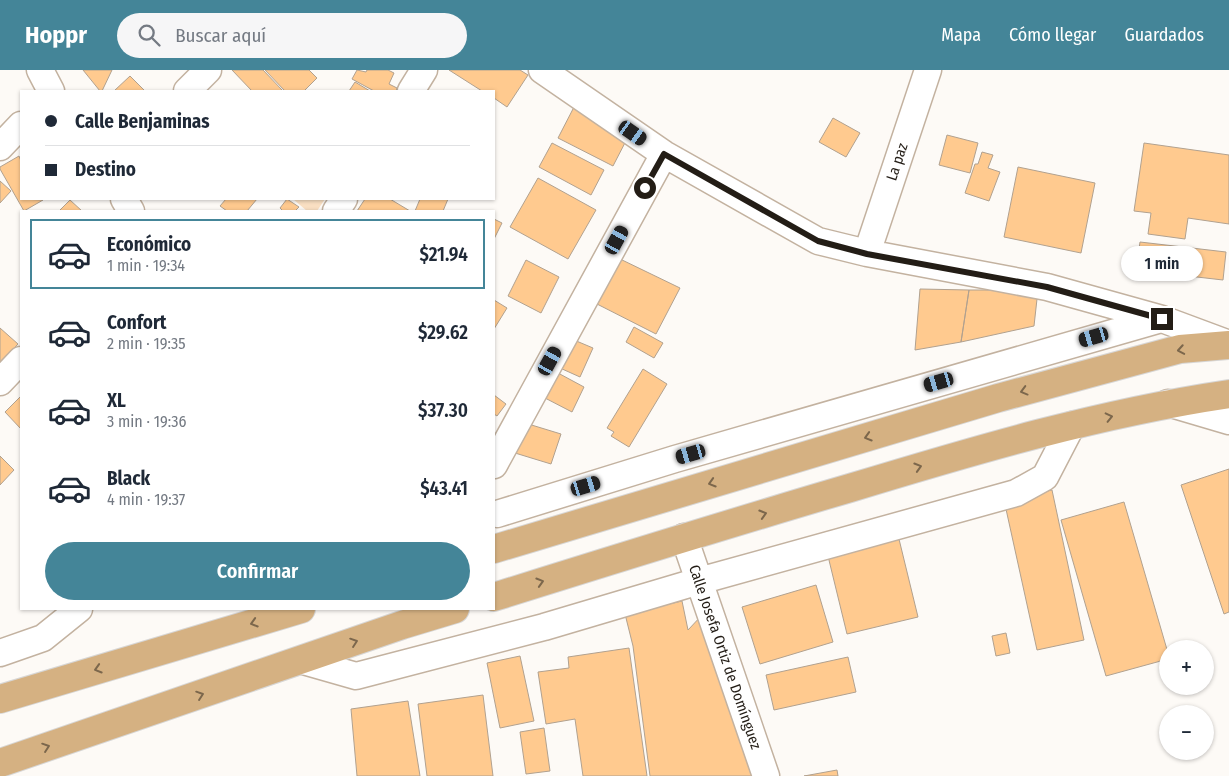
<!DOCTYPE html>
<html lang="es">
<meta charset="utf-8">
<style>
:root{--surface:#fff;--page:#f6f6f7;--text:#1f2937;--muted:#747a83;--line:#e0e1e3;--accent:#448598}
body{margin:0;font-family:"Fira Sans Condensed",sans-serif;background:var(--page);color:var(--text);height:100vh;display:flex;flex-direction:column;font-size:19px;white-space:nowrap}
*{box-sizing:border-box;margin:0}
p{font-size:16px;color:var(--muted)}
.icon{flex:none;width:28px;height:28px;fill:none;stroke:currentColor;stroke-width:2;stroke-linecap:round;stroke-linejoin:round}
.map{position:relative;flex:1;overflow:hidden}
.sheet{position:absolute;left:20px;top:140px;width:475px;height:400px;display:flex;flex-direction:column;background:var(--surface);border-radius:0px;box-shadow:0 1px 4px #0004}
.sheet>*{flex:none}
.guide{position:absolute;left:20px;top:20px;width:475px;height:110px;border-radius:0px;box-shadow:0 1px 4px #0004;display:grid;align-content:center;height:110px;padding:0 25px;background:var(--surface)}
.controls{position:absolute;left:1159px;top:570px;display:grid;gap:10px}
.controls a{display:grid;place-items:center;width:55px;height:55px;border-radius:50%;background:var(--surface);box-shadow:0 1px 4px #0004;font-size:25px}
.end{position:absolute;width:22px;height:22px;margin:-11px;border:6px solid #231d16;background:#fff;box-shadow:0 0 0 2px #fff}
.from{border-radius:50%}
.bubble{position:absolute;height:35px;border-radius:18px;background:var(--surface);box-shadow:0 1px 4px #0004;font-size:16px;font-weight:600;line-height:35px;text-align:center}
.car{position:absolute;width:15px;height:30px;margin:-15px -8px;border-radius:6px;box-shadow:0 0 4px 1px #0007;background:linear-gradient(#222 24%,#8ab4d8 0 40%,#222 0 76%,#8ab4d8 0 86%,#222 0)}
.guide b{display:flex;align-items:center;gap:18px;height:48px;font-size:19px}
.guide b+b{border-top:1px solid var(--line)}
.guide i{width:12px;height:12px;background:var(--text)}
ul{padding:9px 0 0;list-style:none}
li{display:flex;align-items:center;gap:15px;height:70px;margin:0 10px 8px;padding:0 15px;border:2px solid transparent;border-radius:0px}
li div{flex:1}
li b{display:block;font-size:19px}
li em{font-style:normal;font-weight:600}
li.on{border-color:var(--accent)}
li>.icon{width:45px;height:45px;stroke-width:1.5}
.action{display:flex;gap:10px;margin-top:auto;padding:10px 25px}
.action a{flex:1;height:58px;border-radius:30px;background:var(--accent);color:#fff;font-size:20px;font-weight:600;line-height:58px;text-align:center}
header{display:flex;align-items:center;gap:30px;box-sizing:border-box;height:70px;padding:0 25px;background:var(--accent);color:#fff}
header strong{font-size:24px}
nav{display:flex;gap:28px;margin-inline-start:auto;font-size:18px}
.search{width:350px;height:45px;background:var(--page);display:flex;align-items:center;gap:12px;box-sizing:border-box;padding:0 18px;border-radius:28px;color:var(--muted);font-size:19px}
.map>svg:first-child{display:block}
.green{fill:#fae0c3}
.building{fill:#ffca8f;stroke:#b1a18f}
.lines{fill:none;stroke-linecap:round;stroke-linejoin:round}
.minor-casing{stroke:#c3b2a0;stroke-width:29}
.major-casing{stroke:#d7d6d5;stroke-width:30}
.minor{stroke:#fff;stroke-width:26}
.major{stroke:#d5b182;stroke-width:28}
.oneway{stroke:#7c674c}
.route{stroke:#231d16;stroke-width:6}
.labels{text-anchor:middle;stroke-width:5;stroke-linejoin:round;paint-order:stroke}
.street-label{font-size:15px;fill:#231d16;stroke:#fff}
</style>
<header>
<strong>Hoppr</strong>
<div class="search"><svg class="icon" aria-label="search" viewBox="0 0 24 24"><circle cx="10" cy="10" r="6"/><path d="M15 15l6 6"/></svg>Buscar aquí</div>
<nav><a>Mapa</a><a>Cómo llegar</a><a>Guardados</a></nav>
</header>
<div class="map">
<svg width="1229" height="706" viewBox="0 0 1229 706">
<rect width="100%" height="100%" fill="#fdfaf6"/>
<path class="green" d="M293 129H325L317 141H307Z"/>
<path class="building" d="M83 0H112L102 21H100Z
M232 0H263L283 21H252Z
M265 0H309L317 8 304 21H285Z
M357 0 366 2 367 0H388L394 3 389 14 397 18 396 21H374L352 9Z
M449 0H520L528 5 507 37 494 28V21H482Z
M130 6 145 21H114Z
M355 12 370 21H349Z
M574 37 629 65 613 96 558 68Z
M833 48 860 63 846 87 819 72Z
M947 65 978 73 970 103 939 95Z
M552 73 604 100 591 125 539 97Z
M1144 73 1229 85V154L1188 148 1185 169 1148 164 1151 143 1134 141Z
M982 82 993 85 988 98 1000 102 989 131 965 123 975 94H978Z
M19 86 21 91V129L43 130 24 141 0 99V97Z
M1018 97 1095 113 1081 183 1004 167Z
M538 108 596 140 568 189 510 157Z
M0 111 11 121 0 133Z
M226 129H257L247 141H227L220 136Z
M287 129 299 137 295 141H283L280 138Z
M365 129H390L410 141H357Z
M420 129H448L443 141H415Z
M70 130 82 141H59Z
M494 149 502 153 494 169Z
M1140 172 1226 182 1223 210 1136 200Z
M618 188 680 218 656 264 595 233Z
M526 190 559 207 541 243 508 226Z
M920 219 969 220 961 272 915 280Z
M969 220H1038L1034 256 961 272Z
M494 230 507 238 494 259Z
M634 257 663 273 654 288 626 272Z
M0 258 18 274 0 293Z
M574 270 593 278 580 307 560 298Z
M643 299 667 314 629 377 611 366 614 362 607 358Z
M558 303 584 317 572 342 545 328Z
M494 325 506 334 497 346 494 344Z
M21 326V359L5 342Z
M525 353 561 364 551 394 515 383Z
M0 386 14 400 0 415Z
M1229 399V542L1224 544 1181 415Z
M1052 420 1084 570 1037 580 1004 430Z
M1124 432 1168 583V589L1106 606 1061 450Z
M898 465 918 547 847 564 827 482Z
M816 515 833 572 760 594 742 537Z
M682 531 688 560 703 544 761 706H650L633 576 625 544Z
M1006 563 1010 583 996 586 992 566Z
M629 578 647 706H583L575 649 546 654 538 602 569 598 568 587Z
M520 586 534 651 500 658 487 593Z
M848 587 856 622 774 640 766 605Z
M483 625 493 706H427L418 634Z
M408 631 420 706H357L351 639Z
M544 658 550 701 526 704 520 662Z
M837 700 838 706H804Z"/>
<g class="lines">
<defs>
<path id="minor" d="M40 0 51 21
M542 0 664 84 818 171 867 183 1047 217 1162 249 1229 274
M187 21 208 0
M411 21 424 0
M0 77 21 55
M124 129 131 141
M336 141 344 129
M867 183 928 0
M0 312 21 290
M1168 333 1229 351
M494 395 664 84
M497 444 675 389 1161 249
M684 467 766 706
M0 583 43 568 79 539
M300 590 356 606 544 557 699 511 1016 423 1045 407 1072 355"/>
<path id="major" d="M494 479 998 328 1180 279 1229 275
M494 527C612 490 731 453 850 418 975 380 1100 343 1229 324
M0 629 301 539
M0 693 402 555 455 539"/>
</defs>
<use href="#minor" class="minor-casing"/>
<use href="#major" class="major-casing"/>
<use href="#minor" class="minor"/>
<use href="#major" class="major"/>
</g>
<defs><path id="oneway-chevron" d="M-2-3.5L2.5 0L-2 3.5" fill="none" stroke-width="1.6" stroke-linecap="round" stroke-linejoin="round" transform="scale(1.25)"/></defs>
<g class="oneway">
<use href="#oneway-chevron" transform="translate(1181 280) rotate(170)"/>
<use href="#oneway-chevron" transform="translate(1024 321) rotate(165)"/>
<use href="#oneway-chevron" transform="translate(1109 347) rotate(-13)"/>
<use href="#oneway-chevron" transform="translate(868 367) rotate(163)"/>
<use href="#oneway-chevron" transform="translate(918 397) rotate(-17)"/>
<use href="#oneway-chevron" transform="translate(712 413) rotate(163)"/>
<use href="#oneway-chevron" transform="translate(763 444) rotate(-17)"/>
<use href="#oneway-chevron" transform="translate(540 512) rotate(-17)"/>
<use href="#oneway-chevron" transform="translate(254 553) rotate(163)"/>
<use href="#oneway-chevron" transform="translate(354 572) rotate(-19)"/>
<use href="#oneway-chevron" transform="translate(98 599) rotate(163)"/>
<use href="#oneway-chevron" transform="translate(200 625) rotate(-19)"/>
<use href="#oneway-chevron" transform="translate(46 677) rotate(-19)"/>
</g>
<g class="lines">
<path class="route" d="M645 118 664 84 818 171 867 184 1047 217 1162 249"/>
</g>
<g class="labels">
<g class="street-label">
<text transform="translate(897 92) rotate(-72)" y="5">La paz</text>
<text transform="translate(725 587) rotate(71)" y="5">Calle Josefa Ortiz de Domínguez</text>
</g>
</g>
</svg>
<div class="controls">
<a>+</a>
<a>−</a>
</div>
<i class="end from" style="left:645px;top:118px"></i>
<i class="end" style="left:1162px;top:249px"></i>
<div class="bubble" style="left:1121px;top:176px;width:82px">1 min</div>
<i class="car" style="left:633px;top:63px;rotate:125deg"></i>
<i class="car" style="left:617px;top:170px;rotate:29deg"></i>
<i class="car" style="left:1094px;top:267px;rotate:254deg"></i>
<i class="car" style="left:550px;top:291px;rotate:29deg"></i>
<i class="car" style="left:939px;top:312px;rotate:254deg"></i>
<i class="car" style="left:691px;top:384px;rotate:254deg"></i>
<i class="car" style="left:586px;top:416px;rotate:73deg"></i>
<div class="guide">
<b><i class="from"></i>Calle Benjaminas</b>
<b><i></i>Destino</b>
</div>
<section class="sheet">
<ul>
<li class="on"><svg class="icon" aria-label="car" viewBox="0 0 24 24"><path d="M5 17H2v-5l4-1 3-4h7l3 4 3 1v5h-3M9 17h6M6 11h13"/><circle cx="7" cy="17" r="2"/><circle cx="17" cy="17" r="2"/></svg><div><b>Económico</b><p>1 min · 19:34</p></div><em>$21.94</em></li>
<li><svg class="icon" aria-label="car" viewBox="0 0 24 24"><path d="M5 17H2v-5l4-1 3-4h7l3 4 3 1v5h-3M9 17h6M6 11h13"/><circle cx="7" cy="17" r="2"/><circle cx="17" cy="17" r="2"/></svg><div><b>Confort</b><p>2 min · 19:35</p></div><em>$29.62</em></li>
<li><svg class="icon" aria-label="car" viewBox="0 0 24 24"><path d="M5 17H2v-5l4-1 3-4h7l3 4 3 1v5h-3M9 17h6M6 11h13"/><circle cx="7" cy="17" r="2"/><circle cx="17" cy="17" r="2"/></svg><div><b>XL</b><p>3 min · 19:36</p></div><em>$37.30</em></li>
<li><svg class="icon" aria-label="car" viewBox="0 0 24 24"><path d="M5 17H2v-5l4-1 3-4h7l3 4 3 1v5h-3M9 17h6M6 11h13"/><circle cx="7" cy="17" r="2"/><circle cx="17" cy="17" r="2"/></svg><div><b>Black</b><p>4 min · 19:37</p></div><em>$43.41</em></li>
</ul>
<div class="action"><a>Confirmar</a></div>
</section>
</div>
